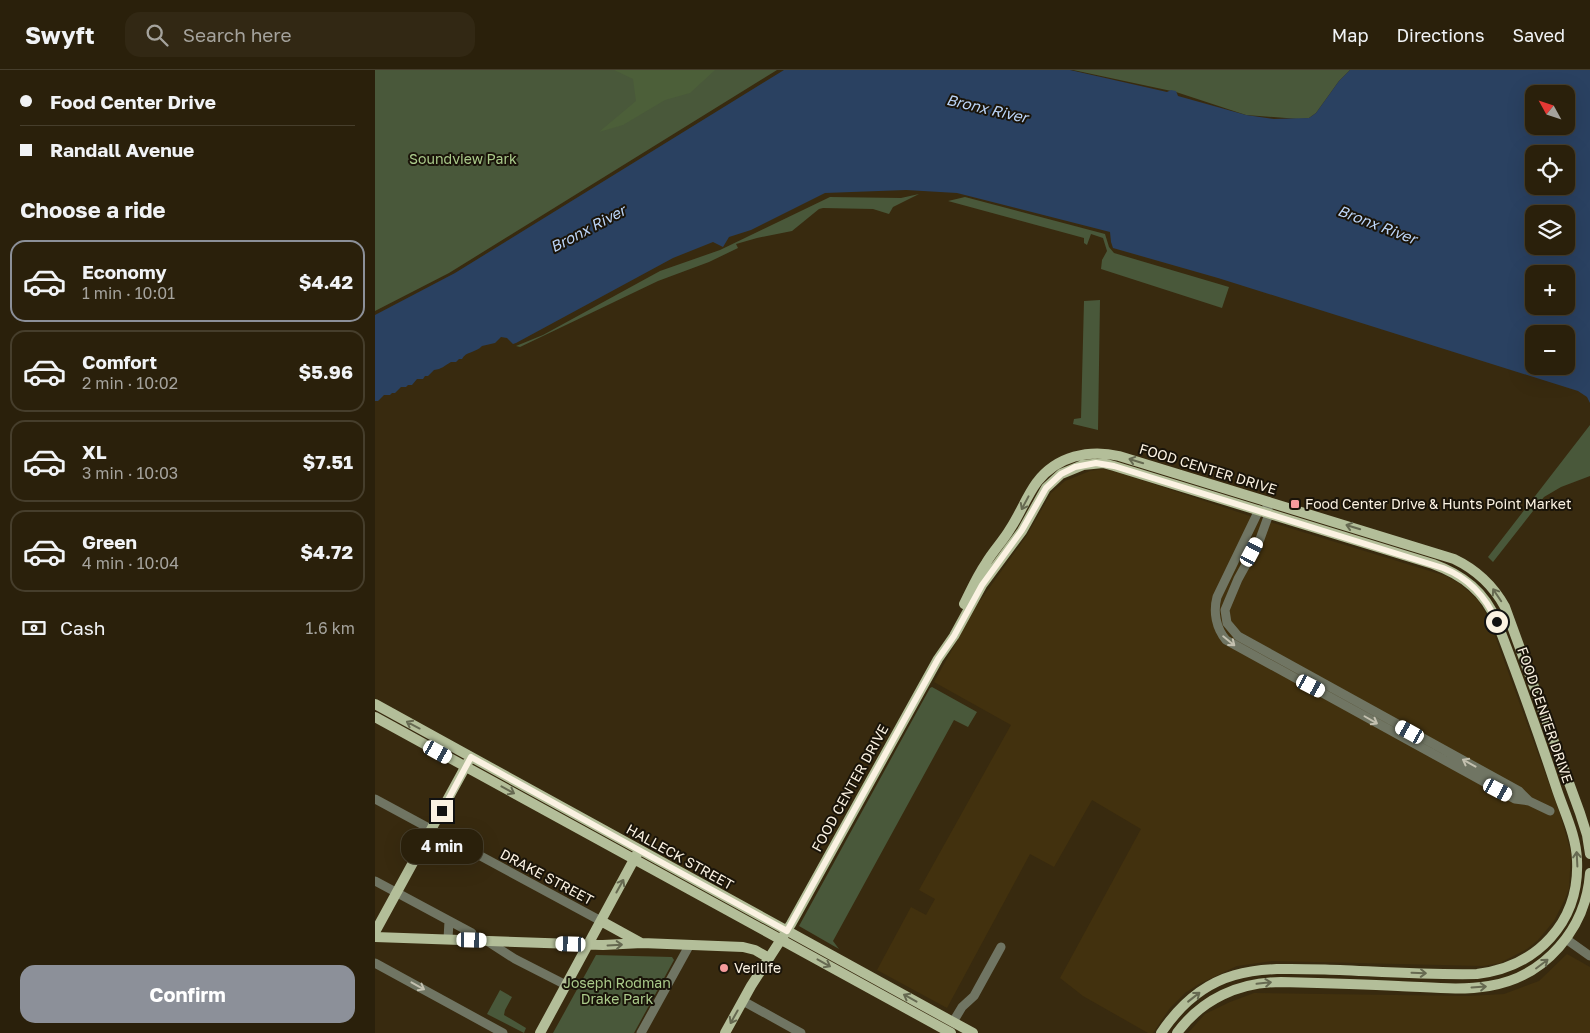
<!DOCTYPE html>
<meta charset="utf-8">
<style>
:root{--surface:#2a200b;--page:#322814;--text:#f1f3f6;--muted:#a5a39d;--line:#463e2c;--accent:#8c9099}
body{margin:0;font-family:"Golos Text",sans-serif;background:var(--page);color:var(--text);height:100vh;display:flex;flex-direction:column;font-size:19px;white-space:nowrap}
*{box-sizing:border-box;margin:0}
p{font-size:16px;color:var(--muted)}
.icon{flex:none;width:28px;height:28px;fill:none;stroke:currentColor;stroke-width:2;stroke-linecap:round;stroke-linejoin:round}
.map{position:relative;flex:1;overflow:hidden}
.side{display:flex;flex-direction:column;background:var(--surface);width:375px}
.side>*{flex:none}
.banner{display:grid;align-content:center;height:110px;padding:0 20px;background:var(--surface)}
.needle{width:32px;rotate:310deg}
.controls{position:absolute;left:1150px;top:15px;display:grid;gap:10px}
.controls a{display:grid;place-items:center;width:50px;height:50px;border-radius:10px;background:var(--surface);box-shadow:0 5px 20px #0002,0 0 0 1px var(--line);font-size:25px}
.end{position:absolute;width:22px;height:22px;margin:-11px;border:6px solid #fbf2e2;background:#111;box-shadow:0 0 0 2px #111}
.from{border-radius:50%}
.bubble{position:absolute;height:35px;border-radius:15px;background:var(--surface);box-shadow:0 5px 20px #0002,0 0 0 1px var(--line);font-size:16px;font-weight:700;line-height:35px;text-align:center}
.car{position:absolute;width:15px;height:30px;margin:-15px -8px;border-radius:6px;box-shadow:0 0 4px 1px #0007;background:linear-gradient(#fff 24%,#345 0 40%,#fff 0 76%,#345 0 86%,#fff 0)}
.banner b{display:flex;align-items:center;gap:18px;height:48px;font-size:19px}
.banner b+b{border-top:1px solid var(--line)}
.banner i{width:12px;height:12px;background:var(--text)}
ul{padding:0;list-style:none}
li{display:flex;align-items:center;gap:15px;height:82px;margin:0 10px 8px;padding:0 10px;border:2px solid var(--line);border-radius:15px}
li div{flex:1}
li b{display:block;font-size:19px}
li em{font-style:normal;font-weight:700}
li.selected{border-color:var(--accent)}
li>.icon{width:45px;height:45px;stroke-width:1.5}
h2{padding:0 20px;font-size:22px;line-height:60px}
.pay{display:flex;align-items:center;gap:12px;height:55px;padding:0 20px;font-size:19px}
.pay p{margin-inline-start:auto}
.primary-button{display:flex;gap:10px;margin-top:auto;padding:10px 20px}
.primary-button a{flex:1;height:58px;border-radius:15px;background:var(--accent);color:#fff;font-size:20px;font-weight:700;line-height:58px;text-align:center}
header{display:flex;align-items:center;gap:30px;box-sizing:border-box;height:70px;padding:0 25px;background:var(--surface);border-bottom:1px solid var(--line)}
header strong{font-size:24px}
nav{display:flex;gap:28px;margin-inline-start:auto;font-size:18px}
.search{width:350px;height:45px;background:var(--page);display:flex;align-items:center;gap:12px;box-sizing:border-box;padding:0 18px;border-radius:15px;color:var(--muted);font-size:19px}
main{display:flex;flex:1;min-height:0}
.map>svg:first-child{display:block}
.built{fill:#42310e}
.green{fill:#49583a}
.forest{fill:#4c5f39}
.water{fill:#2a4161;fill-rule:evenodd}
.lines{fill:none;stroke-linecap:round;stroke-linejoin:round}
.minor{stroke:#707563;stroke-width:9}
.major{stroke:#b3be99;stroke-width:10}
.oneway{stroke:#666951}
.oneway2{stroke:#c3c0af}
.route{stroke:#fbf2e2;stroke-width:6}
.poi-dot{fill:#f59b9c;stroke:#1a1409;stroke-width:2}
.labels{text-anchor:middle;stroke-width:4;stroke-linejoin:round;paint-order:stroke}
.park-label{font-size:14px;fill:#abcb8b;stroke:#1a1409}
.street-label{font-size:14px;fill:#fbf2e2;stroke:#1a1409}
.poi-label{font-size:14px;fill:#fbf2e2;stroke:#1a1409;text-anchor:start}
.water-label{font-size:15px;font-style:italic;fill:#bcd5f8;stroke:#1a1409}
</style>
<header>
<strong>Swyft</strong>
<div class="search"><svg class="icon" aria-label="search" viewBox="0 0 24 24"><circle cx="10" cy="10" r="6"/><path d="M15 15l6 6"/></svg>Search here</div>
<nav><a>Map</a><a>Directions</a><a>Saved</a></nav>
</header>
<main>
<section class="side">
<div class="banner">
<b><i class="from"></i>Food Center Drive</b>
<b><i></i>Randall Avenue</b>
</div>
<h2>Choose a ride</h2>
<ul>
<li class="selected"><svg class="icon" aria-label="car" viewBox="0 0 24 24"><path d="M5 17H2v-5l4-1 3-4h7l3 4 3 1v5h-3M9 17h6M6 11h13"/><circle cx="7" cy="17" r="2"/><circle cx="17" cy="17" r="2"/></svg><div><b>Economy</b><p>1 min · 10:01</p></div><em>$4.42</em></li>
<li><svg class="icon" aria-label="car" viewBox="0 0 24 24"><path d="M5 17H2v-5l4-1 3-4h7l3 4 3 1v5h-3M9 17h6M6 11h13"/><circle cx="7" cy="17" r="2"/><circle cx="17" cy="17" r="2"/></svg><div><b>Comfort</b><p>2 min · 10:02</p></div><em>$5.96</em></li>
<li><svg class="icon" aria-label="car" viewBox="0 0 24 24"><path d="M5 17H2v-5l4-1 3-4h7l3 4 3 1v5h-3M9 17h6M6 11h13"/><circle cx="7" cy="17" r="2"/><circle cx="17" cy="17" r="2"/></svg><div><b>XL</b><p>3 min · 10:03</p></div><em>$7.51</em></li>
<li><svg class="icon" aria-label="car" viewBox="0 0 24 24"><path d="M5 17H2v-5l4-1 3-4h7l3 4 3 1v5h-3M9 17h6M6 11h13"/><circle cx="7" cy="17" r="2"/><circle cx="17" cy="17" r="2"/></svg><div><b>Green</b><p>4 min · 10:04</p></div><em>$4.72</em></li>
</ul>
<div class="pay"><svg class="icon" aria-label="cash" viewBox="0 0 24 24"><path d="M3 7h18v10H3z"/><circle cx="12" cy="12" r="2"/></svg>Cash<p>1.6 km</p></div>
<div class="primary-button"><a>Confirm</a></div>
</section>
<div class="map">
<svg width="1215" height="963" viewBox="0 0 1215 963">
<rect width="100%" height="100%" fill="#382a0f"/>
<path class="built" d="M728 399 745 403 875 446 1071 506 1084 513 1102 529 1112 545 1116 555 1185 744 1196 783 1194 819 1190 829 1179 851 1163 870 1152 879 1125 893 1108 896 897 891 862 896 824 914 810 923 795 938 778 963H773L708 926 685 908 766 759 717 730 679 797 655 784 572 938 502 900 536 837 551 845 560 829 544 820 636 655 559 612 602 535 652 465 676 423 690 411 715 401Z
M1192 884 1215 897V963H813L830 944 855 932 879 923 1093 926 1129 924 1164 911Z"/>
<path class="green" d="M0 0H402L74 203 0 241Z
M698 0H975L964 11 941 43 934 48 924 49 871 45 801 22Z
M544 124 518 137 514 144 498 139 448 138 444 139 417 161 382 168 361 174 363 178 334 192 283 211 145 277 141 276 168 265 285 201 345 180 455 127 526 128Z
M590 127 730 164 734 177 739 183 854 217 847 238 726 199 727 190 732 181 728 168 716 164 712 175 709 173V168L573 131Z
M725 230 723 360 698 354 699 349 706 348 709 231Z
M1215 355V406L1186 417 1169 427 1118 492 1113 487Z
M557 617 602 642 593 657 579 650 458 871 464 879 424 856 555 618Z
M221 885 297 887 299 890 259 963H178Z
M125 920 137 927 130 940 129 945 151 958 149 963 112 944Z"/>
<path class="forest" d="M239 0H340L315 23 290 30 248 55 224 62 261 31 258 9Z"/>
<path class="water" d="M409 0H695L792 22 796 20 801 21 803 26 871 45 899 49 934 48 941 43 964 11 975 0H1215V333L1212 327 1203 321 843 208 738 178 736 172 735 162 582 123 531 120 450 123 376 160 354 167 348 177 338 172 298 188 141 273 138 274 132 268 126 267 120 273 107 276C101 283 91 281 87 289H84L81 292H76C69 296 67 299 59 300L53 306H50L48 309H42L37 315H33L31 317H26L20 323H17L15 325H9L3 331H0V245L80 203ZM1159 24H1191V56H1159ZM1159 84H1191V116H1159ZM1159 144H1191V176H1159ZM1159 204H1191V236H1159ZM1159 264H1191V296H1159Z"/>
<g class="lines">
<path class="minor" d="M884 440 842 527C838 542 841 558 851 570L1140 729 1154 731 1144 721 863 566 852 553 850 540 863 509 885 469 894 444 891 431
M0 729 226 851
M1154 731 1175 741
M0 811 97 863V870
M73 869 74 851
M1191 869 1215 886
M112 871 140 889 191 915
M0 893 128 963
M368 931 426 963
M578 952 587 937 599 926 626 877
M266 963 314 876"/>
<path class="major" d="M589 534C596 520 602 506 611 493 618 481 628 471 635 459 645 444 651 427 662 412 682 386 714 379 744 386L1079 489C1102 500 1118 515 1130 537L1205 743 1212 765 1215 784
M0 634 598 963
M0 647 576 963
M226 851 266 873
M0 862 93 692
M0 867 228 875 267 873 368 877 380 880 394 888
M165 963 262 784
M350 963 376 916 416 854 563 589 579 566 607 515 647 461 671 418 686 404 708 395 728 393 739 396 1058 494C1088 505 1110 522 1122 552 1143 607 1163 662 1181 717 1189 742 1201 764 1202 790 1205 852 1162 897 1102 904 1057 905 1011 902 965 900 889 898 834 891 786 963
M802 963C827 929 864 912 906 912 945 913 984 914 1023 916 1053 917 1085 921 1114 916 1170 907 1211 859 1215 803"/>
</g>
<defs><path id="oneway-shaft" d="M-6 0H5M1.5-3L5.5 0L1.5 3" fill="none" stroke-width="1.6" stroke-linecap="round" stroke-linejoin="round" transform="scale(1.25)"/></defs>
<g class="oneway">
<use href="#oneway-shaft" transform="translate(761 391) rotate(-163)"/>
<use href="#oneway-shaft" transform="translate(650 433) rotate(118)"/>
<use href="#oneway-shaft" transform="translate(978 457) rotate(-163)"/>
<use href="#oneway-shaft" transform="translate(1122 525) rotate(-124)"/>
<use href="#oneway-shaft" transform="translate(38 655) rotate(-152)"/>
<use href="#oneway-shaft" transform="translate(133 720) rotate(29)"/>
<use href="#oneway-shaft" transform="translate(1202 789) rotate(-93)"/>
<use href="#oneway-shaft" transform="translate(245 816) rotate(-61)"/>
<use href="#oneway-shaft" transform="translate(240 875) rotate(-3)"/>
<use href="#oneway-shaft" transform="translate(449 893) rotate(29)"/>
<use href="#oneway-shaft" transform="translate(1167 894) rotate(-37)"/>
<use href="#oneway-shaft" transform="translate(1044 903) rotate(2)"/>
<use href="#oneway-shaft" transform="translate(889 913) rotate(-6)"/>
<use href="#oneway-shaft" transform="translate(1104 917) rotate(-4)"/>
<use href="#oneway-shaft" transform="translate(819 927) rotate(-38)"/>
<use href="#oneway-shaft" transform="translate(535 928) rotate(-151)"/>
<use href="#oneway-shaft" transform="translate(359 947) rotate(119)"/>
</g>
<g class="oneway2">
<use href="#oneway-shaft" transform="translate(854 571) rotate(39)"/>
<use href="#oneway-shaft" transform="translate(996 650) rotate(30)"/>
<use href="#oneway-shaft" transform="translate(1094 693) rotate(-151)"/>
<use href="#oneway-shaft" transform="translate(43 916) rotate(29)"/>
</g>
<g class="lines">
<path class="route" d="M67 741 96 687 264 780 412 861 563 589 579 566 607 515 647 460 671 418 686 404 700 397 721 393 739 396 1068 498C1094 508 1111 527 1122 552"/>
</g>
<g class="poi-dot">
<rect x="915" y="429" width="10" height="10" rx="2.5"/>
<circle cx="349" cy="898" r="5"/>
</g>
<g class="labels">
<g class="park-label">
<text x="88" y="94">Soundview Park</text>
<text x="242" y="918">Joseph Rodman<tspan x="242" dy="16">Drake Park</tspan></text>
</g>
<g class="street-label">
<text transform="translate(833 399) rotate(17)" y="5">FOOD CENTER DRIVE</text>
<text transform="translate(1170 645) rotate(71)" y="5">FOOD CENTER DRIVE</text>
<text transform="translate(475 718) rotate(-61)" y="5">FOOD CENTER DRIVE</text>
<text transform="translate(305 787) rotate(29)" y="5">HALLECK STREET</text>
<text transform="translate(172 807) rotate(28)" y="5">DRAKE STREET</text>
</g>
<g class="poi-label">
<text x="930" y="439">Food Center Drive &amp; Hunts Point Market</text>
<text x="359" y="903">Verilife</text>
</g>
<g class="water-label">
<text transform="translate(612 39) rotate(13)" y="5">Bronx River</text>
<text transform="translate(1002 155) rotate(21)" y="5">Bronx River</text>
<text transform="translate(213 159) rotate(-28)" y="5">Bronx River</text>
</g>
</g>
</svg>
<div class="controls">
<a><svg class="needle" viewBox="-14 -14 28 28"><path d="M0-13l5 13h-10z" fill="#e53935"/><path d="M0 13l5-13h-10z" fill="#a5a39d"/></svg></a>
<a><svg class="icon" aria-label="locate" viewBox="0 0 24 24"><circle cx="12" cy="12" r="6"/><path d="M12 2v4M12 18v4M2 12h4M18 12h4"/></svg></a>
<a><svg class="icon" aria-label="layers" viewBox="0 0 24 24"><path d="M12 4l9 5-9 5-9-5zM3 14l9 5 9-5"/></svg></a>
<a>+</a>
<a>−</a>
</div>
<i class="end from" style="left:1122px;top:552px"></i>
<i class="end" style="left:67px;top:741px"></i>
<div class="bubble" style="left:26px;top:759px;width:82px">4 min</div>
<i class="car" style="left:877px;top:482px;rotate:28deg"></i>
<i class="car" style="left:936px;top:616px;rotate:118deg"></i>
<i class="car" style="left:1035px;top:662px;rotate:299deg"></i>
<i class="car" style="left:63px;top:682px;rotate:119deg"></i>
<i class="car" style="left:1123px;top:720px;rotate:118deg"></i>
<i class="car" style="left:97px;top:870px;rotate:91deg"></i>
<i class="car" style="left:196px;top:874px;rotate:272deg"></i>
</div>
</main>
